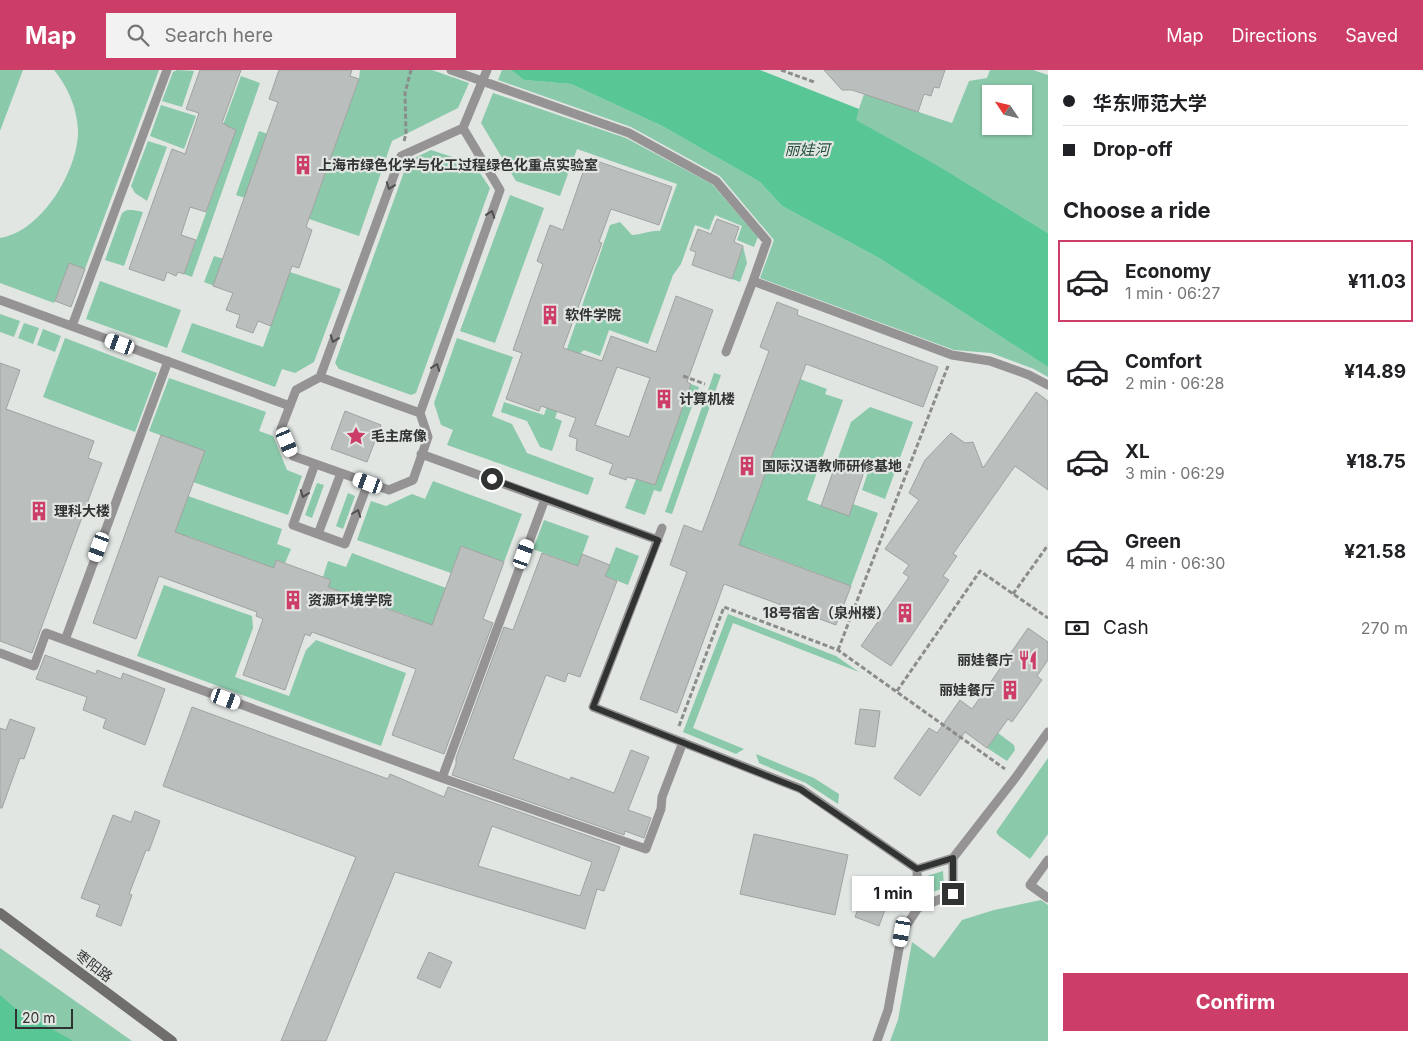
<!DOCTYPE html>
<meta charset="utf-8">
<style>
:root{--surface:#fff;--page:#f2f2f2;--text:#202124;--muted:#757577;--line:#e0e0e0;--accent:#cc3d67}
body{margin:0;font-family:Inter,"Noto Sans SC",sans-serif;background:var(--page);color:var(--text);height:100vh;display:flex;flex-direction:column;font-size:19px;white-space:nowrap}
*{box-sizing:border-box;margin:0}
p{font-size:16px;color:var(--muted)}
.icon{flex:none;width:28px;height:28px;fill:none;stroke:currentColor;stroke-width:2;stroke-linecap:round;stroke-linejoin:round}
.map{position:relative;flex:1;overflow:hidden}
.drawer{display:flex;flex-direction:column;background:var(--surface);width:375px}
.drawer>*{flex:none}
.top-card{display:grid;align-content:center;height:110px;padding:0 15px;background:var(--surface)}
.needle{width:32px;rotate:305deg}
.fabs{position:absolute;left:982px;top:15px;display:grid;gap:10px}
.fabs a{display:grid;place-items:center;width:50px;height:50px;border-radius:0px;background:var(--surface);box-shadow:0 1px 4px #0004;font-size:25px}
.scale{position:absolute;left:15px;bottom:12px;width:58px;box-sizing:border-box;padding-left:5px;border:2px solid #313332;border-top:0;font-size:14px;line-height:18px;white-space:nowrap;color:#313332;-webkit-text-stroke:4px #e1e6e3;paint-order:stroke}
.end{position:absolute;width:22px;height:22px;margin:-11px;border:6px solid #313332;background:#fff;box-shadow:0 0 0 2px #fff}
.from{border-radius:50%}
.bubble{position:absolute;height:35px;border-radius:0px;background:var(--surface);box-shadow:0 1px 4px #0004;font-size:16px;font-weight:700;line-height:35px;text-align:center}
.car{position:absolute;width:15px;height:30px;margin:-15px -8px;border-radius:6px;box-shadow:0 0 4px 1px #0007;background:linear-gradient(#fff 24%,#345 0 40%,#fff 0 76%,#345 0 86%,#fff 0)}
.top-card b{display:flex;align-items:center;gap:18px;height:48px;font-size:19px}
.top-card b+b{border-top:1px solid var(--line)}
.top-card i{width:12px;height:12px;background:var(--text)}
ul{padding:0;list-style:none}
li{display:flex;align-items:center;gap:15px;height:82px;margin:0 10px 8px;padding:0 5px;border:2px solid transparent;border-radius:0px}
li div{flex:1}
li b{display:block;font-size:19px}
li em{font-style:normal;font-weight:700}
li.active{border-color:var(--accent)}
li>.icon{width:45px;height:45px;stroke-width:1.5}
h2{padding:0 15px;font-size:22px;line-height:60px}
.pay{display:flex;align-items:center;gap:12px;height:55px;padding:0 15px;font-size:19px}
.pay p{margin-inline-start:auto}
.cta{display:flex;gap:10px;margin-top:auto;padding:10px 15px}
.cta a{flex:1;height:58px;border-radius:0px;background:var(--accent);color:#fff;font-size:20px;font-weight:700;line-height:58px;text-align:center}
header{display:flex;align-items:center;gap:30px;box-sizing:border-box;height:70px;padding:0 25px;background:var(--accent);color:#fff}
header strong{font-size:24px}
nav{display:flex;gap:28px;margin-inline-start:auto;font-size:18px}
.search{width:350px;height:45px;background:var(--page);display:flex;align-items:center;gap:12px;box-sizing:border-box;padding:0 18px;border-radius:0px;color:var(--muted);font-size:19px}
main{display:flex;flex:1;min-height:0}
.map>svg:first-child{display:block}
.green{fill:#8ac9aa;fill-rule:evenodd}
.water{fill:#59c696}
.building{fill:#babebc;stroke:#9fa3a1;fill-rule:evenodd}
.lines{fill:none;stroke-linecap:round;stroke-linejoin:round}
.path{stroke:#8a8d8b;stroke-width:3;stroke-dasharray:5 2.5;stroke-linecap:butt}
.lane{stroke:#969394;stroke-width:9}
.secondary{stroke:#706d6d;stroke-width:10}
.oneway{stroke:#4f504f}
.route{stroke:#313332;stroke-width:6}
.labels{text-anchor:middle;stroke-width:4.5;stroke-linejoin:round;paint-order:stroke}
.poi-label{font-size:14px;font-weight:bold;fill:#313332;stroke:#e1e6e3;text-anchor:start}
.street-label{font-size:14px;fill:#313332;stroke:#e1e6e3}
.water-label{font-size:15px;font-style:italic;fill:#224f3b;stroke:#e1e6e3}
</style>
<header>
<strong>Map</strong>
<div class="search"><svg class="icon" aria-label="search" viewBox="0 0 24 24"><circle cx="10" cy="10" r="6"/><path d="M15 15l6 6"/></svg>Search here</div>
<nav><a>Map</a><a>Directions</a><a>Saved</a></nav>
</header>
<main>
<div class="map">
<svg width="1048" height="971" viewBox="0 0 1048 971">
<rect width="100%" height="100%" fill="#e1e6e3"/>
<path class="green" d="M0 0H23L0 61Z
M54 0H159L85 199 69 194 54 233 0 213V168C42 162 79 99 78 60 77 38 68 17 54 0Z
M177 0 194 1 182 37 162 31 173 2Z
M360 0H432L469 13 458 38 392 71 359 166 309 149 359 9Z
M502 0H511L524 10 571 14 662 56 760 112 782 136 879 188 1048 297V307L1034 299 991 283 954 280 760 208 774 170 720 106 631 57 498 10Z
M990 0H1033L1048 5V163L937 95 855 50 864 24 952 53 969 11 987 8ZM991 24H1024V56H991Z
M241 6 260 13 192 207 184 204 236 60 223 55Z
M493 23 626 68 712 114 758 167 754 177 737 170 742 156 715 145 709 160 695 155 681 194 673 205 648 274 609 260 600 286 584 280 577 286 555 348 562 351 552 381 540 377 527 351 501 342 504 332 544 345 610 155 620 152 632 165C642 165 651 160 660 161L677 114 577 79 560 126 516 111 481 53Z
M161 35 196 46 184 79 150 66Z
M259 61 271 65 248 129 236 125Z
M148 71 167 77 147 131 135 123 131 116Z
M431 80 474 94 490 118 416 323 411 325 339 299 335 293 408 91Z
M510 125 544 138 495 273 460 261Z
M127 140H133L143 142 124 196 105 190 122 143Z
M743 176 747 193 740 212 732 209Z
M214 186 227 190 217 217 204 212Z
M290 202 341 219 314 292 295 303 282 299 275 317 181 282 192 253 263 277Z
M100 211 181 240 167 278 86 249Z
M0 244 20 251 14 267 0 262Z
M24 253 39 258 33 274 18 268Z
M43 259 61 266 55 282 37 275Z
M65 268 157 303 135 362 43 327Z
M457 268 513 287 492 346 512 354 527 383 594 408 588 425 447 375 453 360 441 355 434 333Z
M714 303 721 305 672 444 665 442Z
M169 308 266 342 259 361 273 366 287 400 302 406 288 445 193 412 204 381 149 361Z
M800 309 827 319 825 324 843 330 807 430 848 445 853 434 878 443 851 516 757 481 738 478Z
M691 314 699 317 661 422 654 420 645 445 625 438 636 409 655 415Z
M870 337 913 352 885 429 862 420 869 399 838 388 851 352Z
M433 411 522 444 504 492 461 476 451 503 357 470 371 431 386 436 412 424 425 429Z
M317 413 324 415 312 448 305 445Z
M348 423 355 426 343 459 336 456Z
M188 426 282 459 277 474 291 479 285 493 276 490 274 498 187 466 182 477 171 473Z
M544 450 589 466 578 496 533 479Z
M616 477 639 486 628 515 605 506Z
M352 483 446 518 429 564 412 547 328 517 331 510 323 507 328 491 346 497Z
M164 515 252 546 253 558 235 607 289 626 306 580 316 570 406 603 381 676 137 586Z
M728 544 836 586 859 602 733 553 693 658 744 679 736 684 683 662Z
M998 663 1014 675 1015 680 1007 691 987 678Z
M756 684 814 708 839 724 838 734 806 713 759 693Z
M1048 688V764L1030 789 999 766 996 762Z
M943 801 944 818 927 824V806Z
M1041 830 1048 835V971H890L898 950 912 872 934 888 962 850 994 840Z
M0 878 132 971H0Z"/>
<path class="water" d="M511 0H760L859 39 856 50 937 95 1048 163V297L879 188 782 136 760 112 662 56 571 14 524 10Z
M0 925 15 938 73 971H0Z"/>
<path class="building" d="M200 0H241L222 53 227 55V56L236 60 206 142 190 137 181 165 196 170 184 204 178 202 176 206 167 202 164 211 129 199 172 79 185 84 199 43 186 39Z
M279 0H352L350 6 359 9 306 157 312 160 299 198 292 196 271 256 258 251 253 263 236 257 240 245 226 240 233 223 213 216 278 32 269 29Z
M824 0H945L939 18 934 17 931 26 924 24 918 42 852 20H842Z
M588 88 672 117 659 155 611 139 599 172 602 173 563 278 602 291 611 266 656 282 676 226 713 240 687 312 691 314 655 415 636 409 627 407 626 410 609 404 613 394 576 380 577 369 569 366 576 348 541 336 539 341 506 329 522 283 513 280 543 194 537 191 550 155 563 160ZM617 297 650 308 629 367 595 355Z
M717 149 739 157 734 172 743 176 732 209 692 195 696 182 690 180 698 159 711 164Z
M69 193 85 199 71 237 55 231Z
M777 232 798 240 797 245 938 297 923 337 806 294 739 475 851 516 836 555 724 514 677 643 640 629 687 502 670 495 684 455 702 462 769 281 760 277Z
M0 293 20 300 6 339 94 371 88 388 102 393 32 583 0 571Z
M1036 322 1048 331V420L1015 396 953 484 957 486 943 506 949 510 891 596 861 576 909 507 903 503 909 495 885 479 919 430 909 423 925 390 951 363 965 373 973 372 983 398Z
M345 341 381 355 367 392 331 379Z
M161 365 205 381 175 462 274 498 276 490 331 510 328 517 432 555 461 476 504 492 483 549 493 553 444 684 392 665 416 599 312 562 310 566 305 564 285 620 243 605 263 549 256 546 257 542 159 506 136 569 93 553Z
M836 393 864 402 849 446 821 436Z
M542 483 578 496 582 484 610 495 605 506 617 511 580 607 568 603 565 612 546 605 513 689 570 710 571 707 614 723 631 680 649 687 628 740 651 748 644 768 625 761 624 765 452 705 456 694V688L504 557 513 560Z
M1028 558 1048 572V590L1037 606 1042 610 1012 652 1008 649 987 678 965 662 920 726 894 708 929 658 937 663 960 630 972 639Z
M45 585 96 604 97 600 121 609 123 603 165 619 145 675 103 658 106 649 83 640 87 627 36 609Z
M192 637 388 709 390 704 444 727 448 717 620 777 604 821 597 819 585 859 395 802 326 971H281L356 787 163 716ZM492 756 592 792 580 826 478 796Z
M860 639 880 641 875 677 855 674Z
M10 649 35 658 24 689 20 688 2 738H0V658L6 660Z
M135 741 160 751 149 781 146 780 129 824 132 825 121 856 96 846 100 835 81 828 113 745 131 752Z
M754 764 848 785 835 845 740 824Z
M870 807 894 815 879 856 855 847Z
M429 882 452 892 440 918 417 908Z"/>
<g class="lines">
<path class="path" d="M781 0 814 12
M404 71 406 64 405 23 411 0
M683 306 705 314
M1013 524 1048 475
M838 580 948 296
M897 621 980 501 1048 548
M679 656 724 537 838 580 1005 699"/>
<path class="lane" d="M451 0 629 63 716 111 767 171 753 211 952 285 990 291 1029 305 1048 315
M463 58 487 0
M0 230 290 336
M72 256 167 0
M726 282 753 211
M320 307 401 86 463 58 500 120 420 343
M320 307 420 343 428 367 413 410 389 420 293 386 281 359 296 320Z
M421 384 658 470
M315 394 293 455 345 474 368 413
M662 458 593 637 801 719 917 799
M318 464 341 403
M65 570 442 708 545 429
M0 583 34 596 46 563 65 570 168 291
M442 708 646 779 661 739 662 727 683 672
M1048 790 1030 815 1048 828
M918 838 953 824V788
M877 971 888 940 902 862 918 838 917 799 953 788 1016 707 1048 662"/>
<path class="secondary" d="M0 843 172 971"/>
</g>
<defs><path id="oneway-chevron" d="M-2-3.5L2.5 0L-2 3.5" fill="none" stroke-width="1.6" stroke-linecap="round" stroke-linejoin="round" transform="scale(1.25)"/></defs>
<g class="oneway">
<use href="#oneway-chevron" transform="translate(390 116) rotate(110)"/>
<use href="#oneway-chevron" transform="translate(491 144) rotate(-70)"/>
<use href="#oneway-chevron" transform="translate(334 269) rotate(110)"/>
<use href="#oneway-chevron" transform="translate(436 297) rotate(-70)"/>
<use href="#oneway-chevron" transform="translate(304 424) rotate(110)"/>
<use href="#oneway-chevron" transform="translate(357 443) rotate(-69)"/>
</g>
<g class="lines">
<path class="route" d="M492 409 658 470 593 637 800 719 917 799 953 788V824"/>
</g>
<defs>
<symbol id="building-bare" viewBox="-9 -9 18 18"><path d="M-4-6H4V6H1V3H-1V6H-4ZM-2.5-4.3h1.7v1.8h-1.7ZM.8-4.3h1.7v1.8H.8ZM-2.5-1h1.7V.8h-1.7ZM.8-1h1.7V.8H.8Z" fill="#cc3d67" stroke="#e1e6e3" stroke-width="2.5" paint-order="stroke"/></symbol>
<symbol id="sight-bare" viewBox="-9 -9 18 18"><path d="M0-6L1.8-2.2L6-1.7L2.9 1.2L3.7 5.4L0 3.3L-3.7 5.4L-2.9 1.2L-6-1.7L-1.8-2.2Z" fill="#cc3d67" stroke="#e1e6e3" stroke-width="2.5" paint-order="stroke"/></symbol>
<symbol id="restaurant-bare" viewBox="-9 -9 18 18"><path d="M-5-6h1v4h1v-4h1v4h1v-4h1v5L-1.5 .5V6h-2V.5L-5-1ZM5-6V6H3V1.5H1.5Q1.5-4 5-6Z" fill="#cc3d67" stroke="#e1e6e3" stroke-width="2.5" paint-order="stroke"/></symbol>
</defs>
<g fill-rule="evenodd">
<use href="#building-bare" x="289" y="81" width="28" height="28"/>
<use href="#building-bare" x="536" y="231" width="28" height="28"/>
<use href="#building-bare" x="650" y="315" width="28" height="28"/>
<use href="#sight-bare" x="342" y="352" width="28" height="28"/>
<use href="#building-bare" x="733" y="382" width="28" height="28"/>
<use href="#building-bare" x="25" y="427" width="28" height="28"/>
<use href="#building-bare" x="279" y="516" width="28" height="28"/>
<use href="#building-bare" x="891" y="529" width="28" height="28"/>
<use href="#restaurant-bare" x="1014" y="576" width="28" height="28"/>
<use href="#building-bare" x="996" y="606" width="28" height="28"/>
</g>
<g class="labels">
<g class="poi-label">
<text x="318" y="100">上海市绿色化学与化工过程绿色化重点实验室</text>
<text x="565" y="250">软件学院</text>
<text x="679" y="334">计算机楼</text>
<text x="371" y="371">毛主席像</text>
<text x="762" y="401">国际汉语教师研修基地</text>
<text x="54" y="446">理科大楼</text>
<text x="308" y="535">资源环境学院</text>
<text x="890" y="548" text-anchor="end">18号宿舍（泉州楼）</text>
<text x="1013" y="595" text-anchor="end">丽娃餐庁</text>
<text x="995" y="625" text-anchor="end">丽娃餐厅</text>
</g>
<g class="street-label">
<text transform="translate(94 896) rotate(37)" y="5">枣阳路</text>
</g>
<g class="water-label">
<text x="807" y="85">丽娃河</text>
</g>
</g>
</svg>
<div class="fabs">
<a><svg class="needle" viewBox="-14 -14 28 28"><path d="M0-13l5 13h-10z" fill="#e53935"/><path d="M0 13l5-13h-10z" fill="#757577"/></svg></a>
</div>
<div class="scale">20 m</div>
<i class="end from" style="left:492px;top:409px"></i>
<i class="end" style="left:953px;top:824px"></i>
<div class="bubble" style="left:852px;top:806px;width:82px">1 min</div>
<i class="car" style="left:120px;top:274px;rotate:290deg"></i>
<i class="car" style="left:287px;top:372px;rotate:157deg"></i>
<i class="car" style="left:368px;top:413px;rotate:290deg"></i>
<i class="car" style="left:99px;top:477px;rotate:200deg"></i>
<i class="car" style="left:524px;top:484px;rotate:20deg"></i>
<i class="car" style="left:226px;top:629px;rotate:110deg"></i>
<i class="car" style="left:902px;top:862px;rotate:190deg"></i>
</div>
<section class="drawer">
<div class="top-card">
<b><i class="from"></i>华东师范大学</b>
<b><i></i>Drop-off</b>
</div>
<h2>Choose a ride</h2>
<ul>
<li class="active"><svg class="icon" aria-label="car" viewBox="0 0 24 24"><path d="M5 17H2v-5l4-1 3-4h7l3 4 3 1v5h-3M9 17h6M6 11h13"/><circle cx="7" cy="17" r="2"/><circle cx="17" cy="17" r="2"/></svg><div><b>Economy</b><p>1 min · 06:27</p></div><em>¥11.03</em></li>
<li><svg class="icon" aria-label="car" viewBox="0 0 24 24"><path d="M5 17H2v-5l4-1 3-4h7l3 4 3 1v5h-3M9 17h6M6 11h13"/><circle cx="7" cy="17" r="2"/><circle cx="17" cy="17" r="2"/></svg><div><b>Comfort</b><p>2 min · 06:28</p></div><em>¥14.89</em></li>
<li><svg class="icon" aria-label="car" viewBox="0 0 24 24"><path d="M5 17H2v-5l4-1 3-4h7l3 4 3 1v5h-3M9 17h6M6 11h13"/><circle cx="7" cy="17" r="2"/><circle cx="17" cy="17" r="2"/></svg><div><b>XL</b><p>3 min · 06:29</p></div><em>¥18.75</em></li>
<li><svg class="icon" aria-label="car" viewBox="0 0 24 24"><path d="M5 17H2v-5l4-1 3-4h7l3 4 3 1v5h-3M9 17h6M6 11h13"/><circle cx="7" cy="17" r="2"/><circle cx="17" cy="17" r="2"/></svg><div><b>Green</b><p>4 min · 06:30</p></div><em>¥21.58</em></li>
</ul>
<div class="pay"><svg class="icon" aria-label="cash" viewBox="0 0 24 24"><path d="M3 7h18v10H3z"/><circle cx="12" cy="12" r="2"/></svg>Cash<p>270 m</p></div>
<div class="cta"><a>Confirm</a></div>
</section>
</main>
